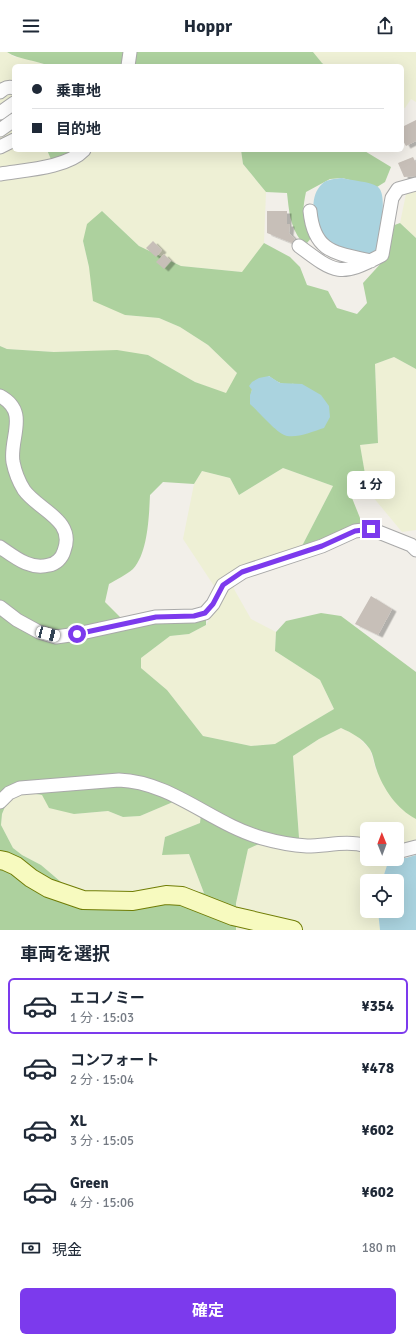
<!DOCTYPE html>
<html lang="ja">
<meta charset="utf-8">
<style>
:root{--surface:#fff;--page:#f6f6f7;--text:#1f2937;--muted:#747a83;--line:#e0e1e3;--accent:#7c3aed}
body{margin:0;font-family:Signika,"Noto Sans JP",sans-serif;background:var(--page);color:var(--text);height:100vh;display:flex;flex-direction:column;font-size:15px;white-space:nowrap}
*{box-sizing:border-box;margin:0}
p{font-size:13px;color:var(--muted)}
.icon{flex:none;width:22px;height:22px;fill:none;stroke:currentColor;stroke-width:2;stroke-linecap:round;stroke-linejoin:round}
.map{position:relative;height:878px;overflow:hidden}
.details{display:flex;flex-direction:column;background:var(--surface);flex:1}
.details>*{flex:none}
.hud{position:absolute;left:12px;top:12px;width:392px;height:88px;border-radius:6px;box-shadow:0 4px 16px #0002;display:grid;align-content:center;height:88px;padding:0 20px;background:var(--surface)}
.needle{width:26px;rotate:359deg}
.fabs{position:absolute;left:360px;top:770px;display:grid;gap:8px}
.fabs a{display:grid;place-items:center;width:44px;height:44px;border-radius:6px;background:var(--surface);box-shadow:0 4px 16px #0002;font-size:20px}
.end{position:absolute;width:18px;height:18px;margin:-9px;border:5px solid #7c3aed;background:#fff;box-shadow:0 0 0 2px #fff}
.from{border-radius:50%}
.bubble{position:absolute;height:28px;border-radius:6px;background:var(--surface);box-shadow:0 4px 16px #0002;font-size:13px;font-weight:700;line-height:28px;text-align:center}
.car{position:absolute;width:12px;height:24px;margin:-12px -6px;border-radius:5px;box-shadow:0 0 3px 1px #0007;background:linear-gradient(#fff 24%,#345 0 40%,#fff 0 76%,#345 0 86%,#fff 0)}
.hud b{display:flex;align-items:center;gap:14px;height:38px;font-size:15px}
.hud b+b{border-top:1px solid var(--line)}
.hud i{width:10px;height:10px;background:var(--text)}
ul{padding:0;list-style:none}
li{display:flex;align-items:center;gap:12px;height:56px;margin:0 8px 6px;padding:0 12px;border:2px solid transparent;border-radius:6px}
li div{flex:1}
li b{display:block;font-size:15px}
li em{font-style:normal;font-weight:700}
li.selected{border-color:var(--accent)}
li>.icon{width:36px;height:36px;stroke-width:1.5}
h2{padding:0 20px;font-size:18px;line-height:48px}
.pay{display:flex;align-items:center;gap:10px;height:44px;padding:0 20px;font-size:15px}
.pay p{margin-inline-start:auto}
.action{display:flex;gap:8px;margin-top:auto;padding:8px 20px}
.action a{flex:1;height:46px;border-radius:6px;background:var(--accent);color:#fff;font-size:16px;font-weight:700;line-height:46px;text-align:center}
header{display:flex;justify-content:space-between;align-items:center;height:52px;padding:0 20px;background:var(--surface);font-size:18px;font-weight:700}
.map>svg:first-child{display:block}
.farmland{fill:#eef0d5}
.forest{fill:#add19e;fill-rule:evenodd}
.water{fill:#aad3df}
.building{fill:#c7bfb8;filter:url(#shadow)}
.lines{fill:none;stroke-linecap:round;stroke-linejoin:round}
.minor-casing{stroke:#a9a9a9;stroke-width:15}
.secondary-casing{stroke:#707d05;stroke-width:20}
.minor{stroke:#fff;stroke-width:13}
.secondary{stroke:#f7fabf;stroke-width:18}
.route{stroke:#7c3aed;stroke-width:5}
</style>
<header><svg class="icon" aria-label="menu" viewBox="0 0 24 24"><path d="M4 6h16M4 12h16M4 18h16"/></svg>Hoppr<svg class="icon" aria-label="share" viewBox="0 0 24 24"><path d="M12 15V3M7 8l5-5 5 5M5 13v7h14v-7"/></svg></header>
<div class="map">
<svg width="416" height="878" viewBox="0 0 416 878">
<defs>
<filter id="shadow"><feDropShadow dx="4.5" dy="2.5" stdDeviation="0" flood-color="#0004"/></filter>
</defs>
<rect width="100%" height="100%" fill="#f2efe9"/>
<path class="farmland" d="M0 0H7L14 5 24 6 49 14H14V98H47L55 117 90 102 92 98H241L243 112 266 140 264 191 243 220 181 214 139 194 102 159 83 189 89 215 125 263 159 266 180 275 208 293 237 321 227 342 195 330 148 303 84 299 54 300 7 297 0 294Z
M313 0H416V50L411 47 405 56 402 55V14H326L322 11Z
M416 137V186L400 171 406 142Z
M394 305 416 317V478L402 480 368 439 360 393 378 391 375 312Z
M283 416 333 434 302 494 231 523 234 537 251 567 276 580 275 599 320 628 334 657 276 692 251 694 203 684 167 638 141 616V606L170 584 189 582 206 573 222 546 183 487 194 432 202 419 230 426 239 443Z
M341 676 356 683 370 697 376 718 416 767V790L397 795V777H367V807H389L382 829H367V859H378L380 878H236V851L248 797 261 791 300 798 293 704 319 687Z
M25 740 42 743 74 762 108 759 123 765 140 764 173 750 201 762 200 771 165 785 162 802H189L204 841 179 836 128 843H91L68 836 41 813 22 803 13 796 1 773 2 762 7 750 14 743Z"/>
<path class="forest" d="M7 0H313L322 11 326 14H49C36 8 19 8 7 0Z
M47 98H92C86 110 67 113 55 117Z
M241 98H363L391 115 385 130 377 135 342 126 330 127 306 140C302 159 302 168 312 185L307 191 301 189C290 174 289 159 287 141L266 140 243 112Z
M102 159 139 194 181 214 242 220 264 191 290 205 300 215 307 233 328 239 337 256 357 262 367 251 363 231 383 209 389 175 400 171 416 186V317L394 305 375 312 378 391 360 393 368 439 352 446 362 471 302 494 333 434 283 416 239 443 230 426 202 419 194 432 163 430 150 443C149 464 148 501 133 517 126 523 116 528 109 532L105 550 129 574 206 566V573L189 582 170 584 141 606V616L167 638 203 684 251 694 275 692 334 657 320 628 275 599 276 580 286 569 321 561 341 564 416 620V767C397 757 383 737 376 716 374 710 373 701 369 696 362 686 352 681 341 676L319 687 293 704 300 799 261 791 248 797 236 851V878H0V294L7 297 54 300 117 298 148 303 195 330 226 341 237 321 208 293 180 275 159 266 125 263 93 249 89 215 83 189 87 172ZM269 324C277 330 285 335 295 331L250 352 252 337ZM24 740 42 743 49 756 74 762 108 759 123 765 140 764 173 750 201 762 200 771 165 785 162 803 189 802 204 841 180 836 128 843H91L68 836 41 813 22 803 13 796 1 773 2 762 7 750 14 743Z"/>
<path class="water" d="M342 126C352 129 370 129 378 135 389 144 378 188 376 202 367 204 361 202 352 200 346 199 336 199 332 195 316 183 305 148 322 132 327 127 335 127 342 126Z
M269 324 280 331 302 332 321 343 329 354 330 365 324 376C314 379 298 386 287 384 278 383 258 359 250 352V343L252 338 249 334 252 330 259 326Z
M416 803V878H380L378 859H397V829H382L389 807 406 806Z"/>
<path class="building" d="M416 68V89L406 94 402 87V75Z
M413 105 416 111V124L404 125 398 111Z
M267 159H287V172H290L289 181 295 187 292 191 267 181Z
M153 189 162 198 156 205 146 196Z
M164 202 171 209 164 217 156 210Z
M371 544 392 557 378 583 355 572Z"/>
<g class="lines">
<defs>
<path id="minor" d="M128 14 130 0
M0 40C4 36 8 34 14 36
M0 61 14 51
M0 78 14 68
M0 95 14 88
M0 122C24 118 67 116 84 98
M310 159C314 201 336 201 371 209
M299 194C336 222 340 225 382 203L392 146 398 137 416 132
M0 344C30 360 9 386 13 410 15 420 19 430 24 438 38 458 76 468 64 499 62 506 56 512 49 513 30 518 16 506 0 495
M0 555 17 568 39 580 56 585 77 582 155 565 194 564 205 561 213 552 223 533 243 520 322 494 355 479 371 477 411 493 416 498
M0 750 9 741 20 736 119 728C172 730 212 772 262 786 276 790 291 793 307 794 327 794 347 788 367 794
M397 800 416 795"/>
<path id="secondary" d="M0 808 5 809 16 814 31 826 48 836 83 848 133 849 166 843 182 844 233 864 293 878"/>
</defs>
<use href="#minor" class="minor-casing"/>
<use href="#secondary" class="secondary-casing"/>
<use href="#minor" class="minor"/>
<use href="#secondary" class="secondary"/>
</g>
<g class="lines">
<path class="route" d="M77 582 156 565 194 564 205 561 213 552 223 533 242 520 322 494 355 479 371 477"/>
</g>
</svg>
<div class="fabs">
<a><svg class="needle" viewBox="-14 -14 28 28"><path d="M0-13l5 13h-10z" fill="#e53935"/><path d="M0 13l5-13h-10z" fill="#747a83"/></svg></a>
<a><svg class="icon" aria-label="locate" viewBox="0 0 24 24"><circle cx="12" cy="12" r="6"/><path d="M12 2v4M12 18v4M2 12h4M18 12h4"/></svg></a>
</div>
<i class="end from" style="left:77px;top:582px"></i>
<i class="end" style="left:371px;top:477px"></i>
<div class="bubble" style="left:347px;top:419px;width:48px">1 分</div>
<i class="car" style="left:48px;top:582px;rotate:105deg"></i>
<div class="hud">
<b><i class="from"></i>乗車地</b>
<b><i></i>目的地</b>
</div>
</div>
<section class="details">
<h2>車両を選択</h2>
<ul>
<li class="selected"><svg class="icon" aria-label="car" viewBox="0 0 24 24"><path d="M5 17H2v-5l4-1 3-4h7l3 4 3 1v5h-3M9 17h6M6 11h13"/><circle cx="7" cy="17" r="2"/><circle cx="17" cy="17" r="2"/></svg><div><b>エコノミー</b><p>1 分 · 15:03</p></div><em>¥354</em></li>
<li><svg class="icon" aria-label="car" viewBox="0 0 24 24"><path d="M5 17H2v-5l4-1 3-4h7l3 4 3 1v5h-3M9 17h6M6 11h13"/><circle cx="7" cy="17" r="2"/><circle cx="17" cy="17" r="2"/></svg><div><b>コンフォート</b><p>2 分 · 15:04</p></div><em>¥478</em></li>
<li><svg class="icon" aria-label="car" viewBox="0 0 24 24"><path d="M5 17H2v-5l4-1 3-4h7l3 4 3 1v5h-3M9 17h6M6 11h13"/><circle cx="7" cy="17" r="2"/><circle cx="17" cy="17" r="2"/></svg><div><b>XL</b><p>3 分 · 15:05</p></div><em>¥602</em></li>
<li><svg class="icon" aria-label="car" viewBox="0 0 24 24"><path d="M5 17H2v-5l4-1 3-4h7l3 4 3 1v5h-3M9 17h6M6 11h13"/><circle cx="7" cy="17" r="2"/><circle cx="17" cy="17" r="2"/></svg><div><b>Green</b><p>4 分 · 15:06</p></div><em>¥602</em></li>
</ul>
<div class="pay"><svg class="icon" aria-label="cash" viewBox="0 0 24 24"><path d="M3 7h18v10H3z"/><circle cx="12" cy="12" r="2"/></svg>現金<p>180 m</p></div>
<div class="action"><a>確定</a></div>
</section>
